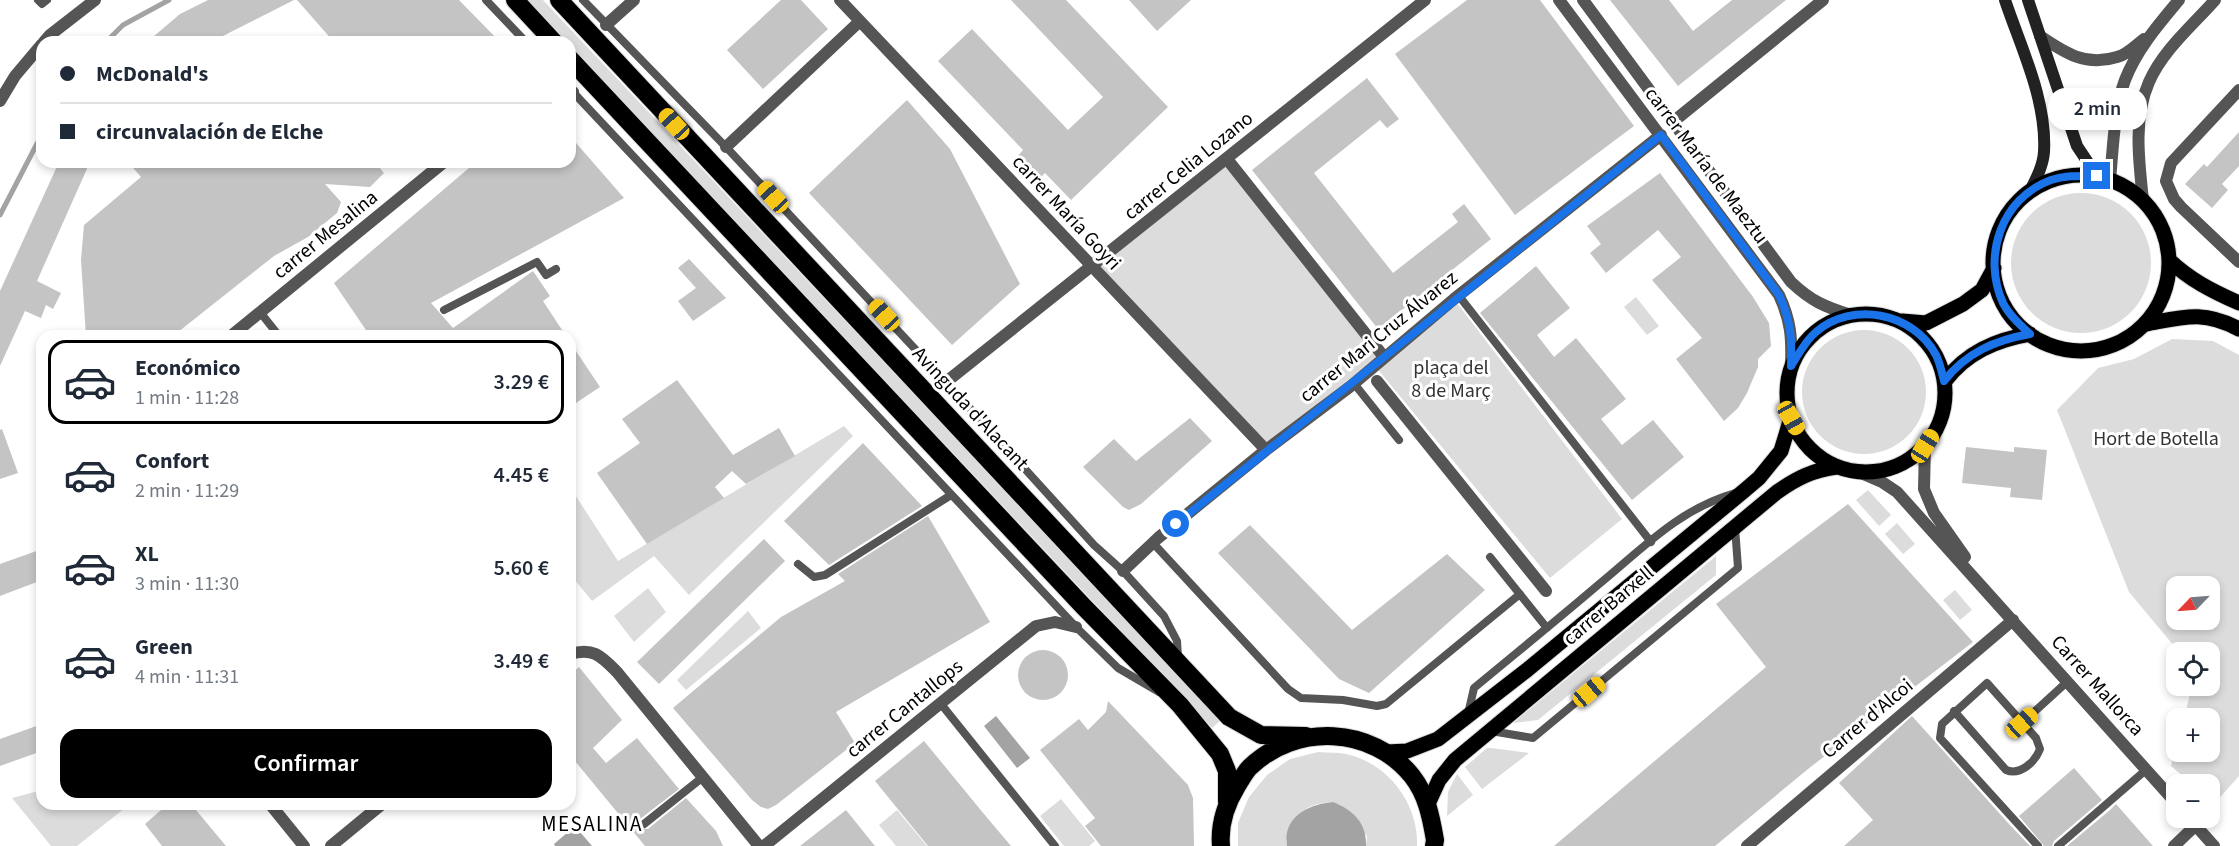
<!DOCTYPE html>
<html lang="es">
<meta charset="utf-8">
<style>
:root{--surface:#fff;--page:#f6f6f7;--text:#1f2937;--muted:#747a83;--line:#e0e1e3;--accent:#000}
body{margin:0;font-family:"Source Sans 3",sans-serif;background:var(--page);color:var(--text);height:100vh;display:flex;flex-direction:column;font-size:22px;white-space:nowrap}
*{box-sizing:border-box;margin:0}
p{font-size:20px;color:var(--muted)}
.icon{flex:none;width:33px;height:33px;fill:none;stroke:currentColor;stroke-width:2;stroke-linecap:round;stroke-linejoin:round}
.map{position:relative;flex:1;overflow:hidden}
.sheet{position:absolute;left:36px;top:330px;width:540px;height:480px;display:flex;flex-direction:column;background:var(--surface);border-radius:18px;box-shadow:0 3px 9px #0003}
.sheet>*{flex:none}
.top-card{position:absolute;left:36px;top:36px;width:540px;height:132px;border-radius:18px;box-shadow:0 3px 9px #0003;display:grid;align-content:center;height:132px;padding:0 24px;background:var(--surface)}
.needle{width:39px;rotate:245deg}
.controls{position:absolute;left:2166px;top:576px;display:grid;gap:12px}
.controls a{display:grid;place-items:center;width:54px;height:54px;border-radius:12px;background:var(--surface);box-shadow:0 3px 9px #0003;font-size:30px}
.end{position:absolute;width:27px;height:27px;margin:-14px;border:8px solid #1a73e8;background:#fff;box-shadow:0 0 0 3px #fff}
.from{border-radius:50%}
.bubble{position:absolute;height:42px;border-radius:18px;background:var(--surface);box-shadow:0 3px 9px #0003;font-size:20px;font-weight:600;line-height:42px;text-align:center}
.car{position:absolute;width:18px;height:36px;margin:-18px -9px;border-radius:8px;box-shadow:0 0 4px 2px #0007;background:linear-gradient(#f5c518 24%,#345 0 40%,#f5c518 0 76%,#345 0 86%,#f5c518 0)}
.top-card b{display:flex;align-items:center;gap:21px;height:57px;font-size:22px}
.top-card b+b{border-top:2px solid var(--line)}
.top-card i{width:15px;height:15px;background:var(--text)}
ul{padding:10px 0 0;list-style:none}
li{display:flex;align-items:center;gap:18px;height:84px;margin:0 12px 9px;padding:0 12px;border:3px solid transparent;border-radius:18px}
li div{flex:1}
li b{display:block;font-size:22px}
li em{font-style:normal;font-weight:600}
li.selected{border-color:var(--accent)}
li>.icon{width:54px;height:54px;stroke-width:1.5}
.cta{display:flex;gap:12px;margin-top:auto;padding:12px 24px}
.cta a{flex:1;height:69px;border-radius:18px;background:var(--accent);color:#fff;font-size:24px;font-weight:600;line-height:69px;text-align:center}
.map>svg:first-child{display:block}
.green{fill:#dcdcdc;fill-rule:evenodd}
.water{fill:#a3a3a3}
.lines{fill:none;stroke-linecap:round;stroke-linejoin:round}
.stream{stroke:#a3a3a3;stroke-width:5}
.building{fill:#c4c4c4}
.primary-casing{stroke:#dbdbdb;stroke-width:17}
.highway-casing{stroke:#dbdbdb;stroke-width:20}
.lane{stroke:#555;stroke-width:8}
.street{stroke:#555;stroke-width:12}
.secondary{stroke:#222;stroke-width:12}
.primary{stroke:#000;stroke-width:15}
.highway{stroke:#000;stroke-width:18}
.route{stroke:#1a73e8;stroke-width:8}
.labels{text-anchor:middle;stroke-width:6;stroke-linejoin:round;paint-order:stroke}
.street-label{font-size:20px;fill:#000;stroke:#fff}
.park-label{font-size:20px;fill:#333;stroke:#fff}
.neighbourhood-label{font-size:21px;letter-spacing:1.5px;fill:#000;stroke:#fff}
</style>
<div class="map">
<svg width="2239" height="846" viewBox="0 0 2239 846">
<rect width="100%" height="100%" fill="#fff"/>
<path class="green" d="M527 0H543L1221 720 1212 728 570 46V42H567Z
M1227 159 1384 357 1454 299 1622 519 1550 578 1375 366 1266 450 1092 266Z
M2011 263a70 70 0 1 1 140 0a70 70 0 1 1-140 0Z
M1636 297 1659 326 1647 335 1624 307Z
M1802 392a62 62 0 1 1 124 0a62 62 0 1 1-124 0Z
M2172 339 2213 341 2239 355V776L2214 804 2210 800V784H2192L2171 766 2176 746V752H2210V718H2184L2192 686H2210V652H2179L2129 592 2057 410 2098 368 2134 359ZM2176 586H2210V620H2176Z
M844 426 853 436 689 595 654 556 592 601 570 574V487L618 561Z
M1868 490 1891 515 1879 526 1856 500Z
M1897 523 1915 544 1903 554 1885 534Z
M1716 556V575L1538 720 1513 723Z
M648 588 666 612 634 642 614 616Z
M1955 590 1972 610 1960 620 1943 600Z
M748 611 761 628 686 690 677 680Z
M1487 748H1491L1529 753 1482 789 1465 767Z
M1318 752C1327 753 1337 752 1346 754 1388 763 1419 804 1417 846H1366L1367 836 1333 802C1301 804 1299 814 1286 841L1287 846H1238V823L1249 797 1267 775 1290 759Z
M1457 774 1473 795 1447 816 1448 792Z
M42 790V804H130L77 846H51L12 798Z
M1061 799 1095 841 1089 846H1064L1040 816Z
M897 810 927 846H896L879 825Z"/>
<path class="water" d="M996 716 1030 758 1017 768 984 726Z
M1333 802C1353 810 1367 823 1366 846H1287C1282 817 1309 804 1333 802Z
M575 826 592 846H555L554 844Z"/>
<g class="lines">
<path class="stream" d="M106 42 123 25 169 0
M0 215 42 134"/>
</g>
<path class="building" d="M208 0H294L211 42H147L180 14Z
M297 0H459L500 42H334Z
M781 0H801L828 29 763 89 727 50Z
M1011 0H1066L1168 107 1071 200 1045 173 1036 182 1015 159 1023 150 938 61 972 29 1068 130 1103 97Z
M1129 0H1191L1157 31Z
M1467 0H1540L1634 126 1515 215 1395 54Z
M1610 0H1669L1693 31 1732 0H1786L1678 86Z
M1367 78 1399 119 1387 128 1380 120 1314 173 1393 273 1458 222 1452 214 1464 204 1491 239 1378 329 1252 170Z
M907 100 950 149 1020 284 952 345 809 193Z
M2239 132V166L2222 184 2228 190 2212 208 2185 184 2204 164 2207 167Z
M570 136 624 198 431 303 453 328 533 271 550 296 543 301 566 336H370L334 283 476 162H570Z
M59 162H90L37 281 61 293 53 309 46 305 41 318 25 311 0 366V291Z
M128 162H375L384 173 370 187 325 184 341 202 337 213 308 237 274 256 173 336H86L81 260 84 225 141 177Z
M1660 173 1753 297 1769 323 1771 346 1758 359V367L1747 393 1738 408 1724 421 1676 359 1702 338 1652 280 1681 257 1658 230 1606 273 1590 253 1601 244 1587 226Z
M689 259 726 298 693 321 678 301 696 288 678 268Z
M1536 266 1570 308 1537 335 1554 357 1576 338 1626 399 1601 419 1622 445 1653 420 1684 457 1632 500 1480 313Z
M570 342 600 387 570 407Z
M677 380 733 455 779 428 795 456 746 484 732 471 715 487 724 498 647 544 597 473 640 443 622 419Z
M1190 418 1212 441 1141 504 1129 510 1123 507 1083 467 1114 439 1136 461Z
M2 429 18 473 0 479V430Z
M863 443 922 506 829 565 784 521Z
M1966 447 2014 452V447L2047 450 2042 500 2010 497 2011 488 1962 483Z
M1848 504 1973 642 1808 769 1715 846H1554L1766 667 1716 604Z
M928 516 990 622 836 712 855 743 776 805 768 809 761 807 752 800 673 708 781 617 845 581 838 574Z
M1250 525 1352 630 1447 554 1485 590 1369 693 1339 679 1218 553Z
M764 539 785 561 659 684 637 662Z
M42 549V580L0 596V564Z
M1018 675a25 25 0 1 1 50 0a25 25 0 1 1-50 0Z
M579 667 622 720 593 748 606 763 637 738 679 789 640 819 638 824 640 828 648 829 686 798 716 831 723 846H645L570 755V675Z
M1108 701 1188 785 1193 798 1194 846H1101L1085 826 1095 818 1040 750 1079 719 1088 730 1106 712Z
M1912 716 2009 824 2030 846H1844L1873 820 1839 783Z
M42 724V751L0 766V739Z
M924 741 984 814 1011 846H928L875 781Z
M2074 768 2102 800 2054 841 2052 846H2044L2019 816Z
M168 804H191L226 846H162L145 824Z
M2116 804 2153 846H2067L2110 810Z
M846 810 875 846H800Z"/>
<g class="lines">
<defs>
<path id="primary" d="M1993 263a88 88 0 1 1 176 0a88 88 0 1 1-176 0Z
M2169 260C2190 280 2212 291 2239 303
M1787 393a79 79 0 1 1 158 0a79 79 0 1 1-158 0Z
M1902 321 1926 323 1963 304 1982 290 1994 268
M2146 324C2184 317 2203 310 2239 329
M1945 381C1966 353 1995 340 2030 334
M1387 752 1407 751 1438 739 1527 670 1745 490 1759 478 1781 451 1791 418
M1428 804 1439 780 1455 760 1777 492C1797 478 1813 470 1837 467"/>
<path id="highway" d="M515 0 554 42
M559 0 1229 717 1261 735 1306 736
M570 59 1083 606 1180 705 1220 754 1227 771V802
M1221 846C1219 824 1226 804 1237 786 1241 780 1245 772 1250 767 1296 723 1372 726 1412 776 1427 795 1431 817 1435 840L1434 846"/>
</defs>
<use href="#primary" class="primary-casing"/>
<use href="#highway" class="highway-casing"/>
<path class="lane" d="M38 0 42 4 47 0
M486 0 526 42
M583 0 726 147 946 382 1094 545 1123 571 1164 616 1177 641 1178 657
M571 90 1076 627 1118 668 1159 692
M1459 296 1651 542
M444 310 537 262 546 275 556 269
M260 312 279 336
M1351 386H1356L1399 440
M1153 543 1288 689 1301 698 1343 700 1377 706 1386 704 1520 594
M1490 557 1547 628
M798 564 814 577 825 575 951 495
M941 704 1055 846
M1954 711 2006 770C2020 776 2035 762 2040 749L2036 738 1987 683 1942 724 1940 738 2038 846
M1468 714 1474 688C1515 654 1557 620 1598 585 1642 549 1679 509 1735 493
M2022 723 2068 681
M1491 731 1533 738 1738 568 1735 527
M644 824 703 777
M2058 846 2147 769"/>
<path class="street" d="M840 0 1266 450
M1559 0 1779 295C1791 321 1792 338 1791 365
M1583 0 1791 282C1811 301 1825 307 1851 315
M606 25 634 0
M2040 36C2065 53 2086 67 2117 57 2127 55 2136 45 2144 39
M44 42 50 35 95 0
M2239 90 2171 163 2166 181 2174 199 2181 207 2239 262
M570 91 573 92
M0 101 15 76 42 44
M1674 121 1823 0
M726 147 860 21
M1227 159 1384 357
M2110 180C2113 149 2114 109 2125 80 2137 49 2159 24 2179 0
M2143 200C2139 162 2133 118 2149 82 2163 50 2193 25 2215 0
M231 336 444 162
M1377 381 1546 591
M946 382 1425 0
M1925 446 1924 489 1934 513 1965 557
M1861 473 1882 482 1897 492 2176 803
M1123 571 1158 538 1266 450 1351 386 1454 299 1661 135
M570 654C593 647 601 656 617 672L759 846
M270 804 304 846
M2189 818 2214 846
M331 846 382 804
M764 846 1036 626 1055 622 1076 627
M1747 846 2013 620
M2174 846 2196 825"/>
<path class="secondary" d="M2005 0C2021 48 2047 100 2044 152 2043 166 2036 179 2030 191
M2028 0 2077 146 2097 176"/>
<use href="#primary" class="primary"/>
<use href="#highway" class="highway"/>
</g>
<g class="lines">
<path class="route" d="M1176 524 1661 135 1779 295C1791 321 1792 338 1791 366 1799 354 1805 341 1816 332 1852 301 1913 312 1936 355 1940 363 1942 373 1944 381 1966 353 1995 340 2030 334 2020 325 2009 315 2003 303 1982 257 2001 198 2051 180 2066 175 2081 176 2097 176"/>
</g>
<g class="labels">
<g class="street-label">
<text transform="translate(1188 165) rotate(-39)" y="7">carrer Celia Lozano</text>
<text transform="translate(1707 165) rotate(53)" y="7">carrer María de Maeztu</text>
<text transform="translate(1067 212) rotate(47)" y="7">carrer María Goyri</text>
<text transform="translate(325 234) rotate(-39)" y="7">carrer Mesalina</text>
<text transform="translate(1378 336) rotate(-39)" y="7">carrer Mari Cruz Álvarez</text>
<text transform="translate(971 408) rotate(47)" y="7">Avinguda d'Alacant</text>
<text transform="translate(1608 605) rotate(-40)" y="7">carrer Barxell</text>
<text transform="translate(2098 685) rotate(48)" y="7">Carrer Mallorca</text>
<text transform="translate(904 708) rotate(-39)" y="7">carrer Cantallops</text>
<text transform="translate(1867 718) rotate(-40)" y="7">Carrer d'Alcoi</text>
</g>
<g class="park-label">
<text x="1451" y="374">plaça del<tspan x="1451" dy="23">8 de Març</tspan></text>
<text x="2156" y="445">Hort de Botella</text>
</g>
<g class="neighbourhood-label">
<text x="592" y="831">MESALINA</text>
</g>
</g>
</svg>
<div class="controls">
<a><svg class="needle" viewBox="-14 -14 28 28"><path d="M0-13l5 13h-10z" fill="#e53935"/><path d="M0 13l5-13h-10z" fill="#747a83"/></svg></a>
<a><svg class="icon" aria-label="locate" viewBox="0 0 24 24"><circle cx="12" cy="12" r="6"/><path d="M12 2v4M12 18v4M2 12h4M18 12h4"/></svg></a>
<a>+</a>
<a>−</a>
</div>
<i class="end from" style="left:1176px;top:524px"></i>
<i class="end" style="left:2097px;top:176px"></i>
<div class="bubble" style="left:2048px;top:88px;width:99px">2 min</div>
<i class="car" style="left:674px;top:124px;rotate:317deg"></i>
<i class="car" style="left:773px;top:197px;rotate:317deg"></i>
<i class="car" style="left:884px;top:315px;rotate:317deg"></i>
<i class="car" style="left:1791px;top:418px;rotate:151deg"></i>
<i class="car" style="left:1925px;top:446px;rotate:32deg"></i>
<i class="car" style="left:1589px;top:692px;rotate:50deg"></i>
<i class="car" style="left:2022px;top:723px;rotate:48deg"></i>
<div class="top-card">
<b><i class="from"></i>McDonald's</b>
<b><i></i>circunvalación de Elche</b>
</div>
<section class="sheet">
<ul>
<li class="selected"><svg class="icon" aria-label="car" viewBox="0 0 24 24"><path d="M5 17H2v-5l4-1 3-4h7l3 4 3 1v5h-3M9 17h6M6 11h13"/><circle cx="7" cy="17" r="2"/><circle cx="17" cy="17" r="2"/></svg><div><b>Económico</b><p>1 min · 11:28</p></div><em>3.29 €</em></li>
<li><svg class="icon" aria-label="car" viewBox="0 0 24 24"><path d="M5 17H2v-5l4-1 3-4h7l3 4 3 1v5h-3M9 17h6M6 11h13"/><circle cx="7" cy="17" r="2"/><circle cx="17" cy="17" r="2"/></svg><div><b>Confort</b><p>2 min · 11:29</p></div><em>4.45 €</em></li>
<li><svg class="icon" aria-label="car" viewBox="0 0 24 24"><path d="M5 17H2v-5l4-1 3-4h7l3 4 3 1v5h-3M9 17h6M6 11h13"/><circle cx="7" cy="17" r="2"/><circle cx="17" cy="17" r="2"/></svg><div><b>XL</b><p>3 min · 11:30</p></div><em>5.60 €</em></li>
<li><svg class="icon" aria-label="car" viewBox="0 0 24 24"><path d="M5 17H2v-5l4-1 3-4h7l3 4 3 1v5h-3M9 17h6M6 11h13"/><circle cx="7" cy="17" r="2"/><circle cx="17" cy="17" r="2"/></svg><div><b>Green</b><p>4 min · 11:31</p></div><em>3.49 €</em></li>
</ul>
<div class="cta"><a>Confirmar</a></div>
</section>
</div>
